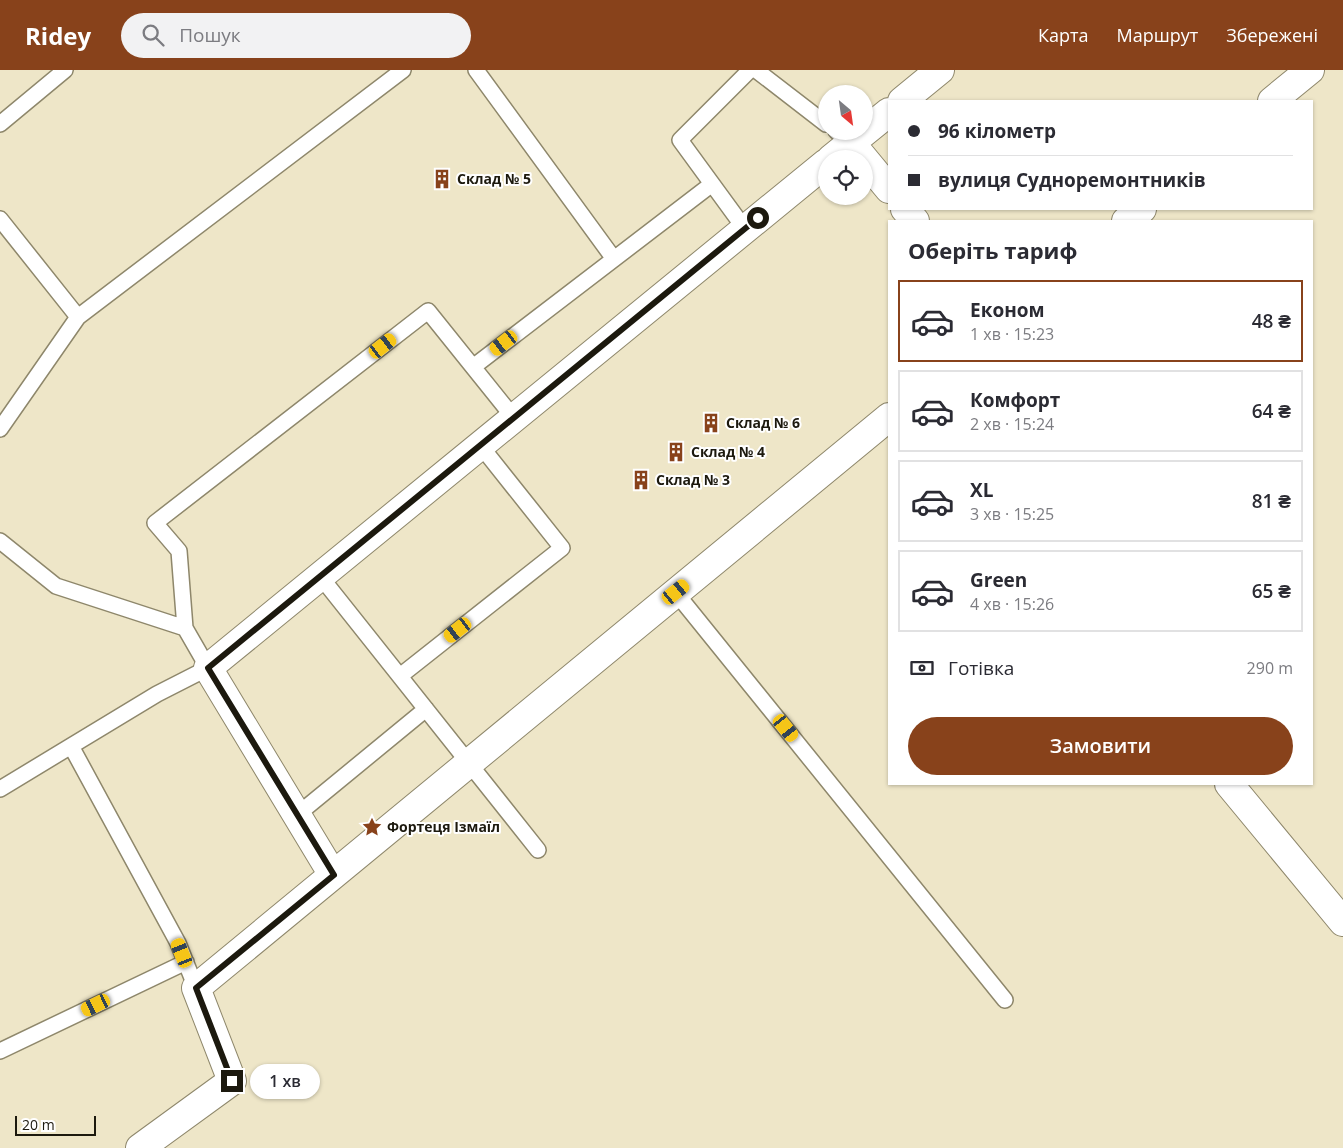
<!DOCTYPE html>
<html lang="uk">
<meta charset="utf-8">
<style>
:root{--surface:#fff;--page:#f2f2f3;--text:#2b2b33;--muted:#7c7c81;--line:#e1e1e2;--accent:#88421b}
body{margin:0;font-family:"Open Sans",sans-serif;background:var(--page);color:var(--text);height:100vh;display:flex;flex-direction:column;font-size:19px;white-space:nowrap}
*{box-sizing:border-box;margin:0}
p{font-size:16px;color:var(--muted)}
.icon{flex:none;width:28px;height:28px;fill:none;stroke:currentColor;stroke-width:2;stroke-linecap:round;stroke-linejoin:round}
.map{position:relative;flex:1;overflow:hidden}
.details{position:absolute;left:888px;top:150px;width:425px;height:565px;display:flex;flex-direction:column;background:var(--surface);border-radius:0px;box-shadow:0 1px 4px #0004}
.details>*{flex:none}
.guide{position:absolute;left:888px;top:30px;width:425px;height:110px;border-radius:0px;box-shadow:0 1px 4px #0004;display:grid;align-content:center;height:110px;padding:0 20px;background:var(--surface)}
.needle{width:32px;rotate:151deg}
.fabs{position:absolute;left:818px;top:15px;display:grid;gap:10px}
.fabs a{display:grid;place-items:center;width:55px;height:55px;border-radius:50%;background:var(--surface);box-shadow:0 1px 4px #0004;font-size:25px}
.scale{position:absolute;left:15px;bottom:12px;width:81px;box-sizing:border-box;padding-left:5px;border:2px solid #1c190e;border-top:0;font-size:14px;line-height:18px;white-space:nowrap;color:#1c190e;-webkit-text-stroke:4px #fff;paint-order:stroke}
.end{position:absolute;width:22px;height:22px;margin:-11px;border:6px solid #1c190e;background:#fff;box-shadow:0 0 0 2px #fff}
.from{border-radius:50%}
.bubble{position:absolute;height:35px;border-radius:18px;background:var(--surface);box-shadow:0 1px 4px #0004;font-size:16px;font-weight:600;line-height:35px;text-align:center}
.car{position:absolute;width:15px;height:30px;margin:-15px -8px;border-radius:6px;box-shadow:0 0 4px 1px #0007;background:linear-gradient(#f5c518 24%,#345 0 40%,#f5c518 0 76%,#345 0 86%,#f5c518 0)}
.guide b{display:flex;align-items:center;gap:18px;height:48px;font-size:19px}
.guide b+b{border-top:1px solid var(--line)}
.guide i{width:12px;height:12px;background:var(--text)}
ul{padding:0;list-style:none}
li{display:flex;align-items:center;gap:15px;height:82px;margin:0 10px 8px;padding:0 10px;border:2px solid var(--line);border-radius:0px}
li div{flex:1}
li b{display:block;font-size:19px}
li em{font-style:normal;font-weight:600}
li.active{border-color:var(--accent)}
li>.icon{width:45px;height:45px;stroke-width:1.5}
h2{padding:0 20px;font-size:22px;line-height:60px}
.pay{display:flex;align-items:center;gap:12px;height:55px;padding:0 20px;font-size:19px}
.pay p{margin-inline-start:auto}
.primary-button{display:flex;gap:10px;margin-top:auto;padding:10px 20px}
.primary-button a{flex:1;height:58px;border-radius:30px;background:var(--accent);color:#fff;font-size:20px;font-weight:600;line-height:58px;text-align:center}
header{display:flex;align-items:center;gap:30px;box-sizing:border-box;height:70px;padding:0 25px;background:var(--accent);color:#fff}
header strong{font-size:24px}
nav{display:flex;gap:28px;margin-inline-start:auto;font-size:18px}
.search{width:350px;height:45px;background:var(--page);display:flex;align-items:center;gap:12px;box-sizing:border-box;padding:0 18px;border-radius:28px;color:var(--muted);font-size:19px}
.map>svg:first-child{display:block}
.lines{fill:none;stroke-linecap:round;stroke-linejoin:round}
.service-casing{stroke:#8e876b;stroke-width:18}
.minor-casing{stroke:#8e876b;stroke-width:30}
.service{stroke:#fff;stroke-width:15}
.minor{stroke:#fff;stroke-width:28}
.route{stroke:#1c190e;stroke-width:6}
.labels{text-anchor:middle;stroke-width:4;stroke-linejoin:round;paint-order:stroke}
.poi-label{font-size:14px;font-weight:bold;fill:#1c190e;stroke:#fff;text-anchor:start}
</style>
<header>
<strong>Ridey</strong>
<div class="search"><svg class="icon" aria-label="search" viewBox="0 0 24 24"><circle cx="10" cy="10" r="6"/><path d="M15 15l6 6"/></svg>Пошук</div>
<nav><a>Карта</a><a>Маршрут</a><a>Збережені</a></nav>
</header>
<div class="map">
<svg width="1343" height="1078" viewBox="0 0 1343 1078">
<rect width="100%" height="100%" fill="#eee6c8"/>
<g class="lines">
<defs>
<path id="service" d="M476 0 614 189
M756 0 826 54
M0 54 65 0
M836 61 851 73
M0 149 78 247
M745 159 680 70 750 0
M473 297 712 114
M0 359 78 247 403 0
M0 471 56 516 185 558 208 598 157 624 0 719
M320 506 538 780
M676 523 1005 930
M185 558 179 481 155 453 428 241 514 348
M400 606 562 478 480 375
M71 676 178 873 196 918
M297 745 426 639
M0 981 186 892"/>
<path id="minor" d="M902 31 940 0
M1272 31 1310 0
M851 73 889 119
M831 89 889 42
M905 139 915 151
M1126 151 1142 139
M1229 714 1343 852
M333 805 208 598 826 93
M140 1078 232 1011 196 918 889 347"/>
</defs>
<use href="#service" class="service-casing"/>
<use href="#minor" class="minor-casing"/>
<use href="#service" class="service"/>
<use href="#minor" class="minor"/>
</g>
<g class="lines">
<path class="route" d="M232 1011 196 918 334 805 208 598 758 148"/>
</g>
<defs>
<symbol id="building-bare" viewBox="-9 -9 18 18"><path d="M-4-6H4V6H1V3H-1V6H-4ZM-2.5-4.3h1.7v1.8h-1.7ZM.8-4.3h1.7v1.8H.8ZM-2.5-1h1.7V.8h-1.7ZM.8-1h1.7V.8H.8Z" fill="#88421b" stroke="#fff" stroke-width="2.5" paint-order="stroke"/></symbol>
<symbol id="sight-bare" viewBox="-9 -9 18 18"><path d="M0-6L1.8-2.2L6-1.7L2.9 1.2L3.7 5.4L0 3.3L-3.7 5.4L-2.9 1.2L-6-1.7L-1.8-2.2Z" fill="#88421b" stroke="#fff" stroke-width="2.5" paint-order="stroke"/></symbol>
</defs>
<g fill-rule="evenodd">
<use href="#building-bare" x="428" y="95" width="28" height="28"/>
<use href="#building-bare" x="697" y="339" width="28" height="28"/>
<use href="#building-bare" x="662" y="368" width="28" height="28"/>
<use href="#building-bare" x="627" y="396" width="28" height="28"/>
<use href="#sight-bare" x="358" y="743" width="28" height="28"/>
</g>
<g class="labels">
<g class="poi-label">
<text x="457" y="114">Склад № 5</text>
<text x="726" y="358">Склад № 6</text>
<text x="691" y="387">Склад № 4</text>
<text x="656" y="415">Склад № 3</text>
<text x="387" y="762">Фортеця Ізмаїл</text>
</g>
</g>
</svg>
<div class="fabs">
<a><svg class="needle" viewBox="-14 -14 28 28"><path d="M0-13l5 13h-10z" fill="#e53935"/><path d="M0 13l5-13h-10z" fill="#7c7c81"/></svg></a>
<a><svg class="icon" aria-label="locate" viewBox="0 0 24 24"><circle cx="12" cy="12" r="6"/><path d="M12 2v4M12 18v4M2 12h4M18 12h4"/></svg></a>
</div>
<div class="scale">20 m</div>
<i class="end from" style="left:758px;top:148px"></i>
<i class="end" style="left:232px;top:1011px"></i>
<div class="bubble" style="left:250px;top:994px;width:70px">1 хв</div>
<i class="car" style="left:504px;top:273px;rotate:232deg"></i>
<i class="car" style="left:383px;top:276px;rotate:52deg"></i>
<i class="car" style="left:676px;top:522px;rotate:51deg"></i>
<i class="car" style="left:458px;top:560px;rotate:232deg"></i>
<i class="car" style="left:786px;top:658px;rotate:141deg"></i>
<i class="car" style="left:182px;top:883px;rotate:338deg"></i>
<i class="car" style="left:96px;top:935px;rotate:244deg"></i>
<div class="guide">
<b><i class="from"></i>96 кілометр</b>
<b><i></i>вулиця Судноремонтників</b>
</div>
<section class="details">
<h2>Оберіть тариф</h2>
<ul>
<li class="active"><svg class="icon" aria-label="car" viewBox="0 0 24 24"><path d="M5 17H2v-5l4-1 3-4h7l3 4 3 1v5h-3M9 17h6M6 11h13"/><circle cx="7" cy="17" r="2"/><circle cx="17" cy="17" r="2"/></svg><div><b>Економ</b><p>1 хв · 15:23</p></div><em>48 ₴</em></li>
<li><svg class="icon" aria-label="car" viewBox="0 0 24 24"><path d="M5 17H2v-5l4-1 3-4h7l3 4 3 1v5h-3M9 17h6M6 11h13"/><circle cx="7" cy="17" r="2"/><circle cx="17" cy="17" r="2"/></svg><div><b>Комфорт</b><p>2 хв · 15:24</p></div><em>64 ₴</em></li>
<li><svg class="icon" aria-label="car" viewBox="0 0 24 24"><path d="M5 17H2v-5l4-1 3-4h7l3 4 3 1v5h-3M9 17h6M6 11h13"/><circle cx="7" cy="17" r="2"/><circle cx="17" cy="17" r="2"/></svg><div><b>XL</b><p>3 хв · 15:25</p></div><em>81 ₴</em></li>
<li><svg class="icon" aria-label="car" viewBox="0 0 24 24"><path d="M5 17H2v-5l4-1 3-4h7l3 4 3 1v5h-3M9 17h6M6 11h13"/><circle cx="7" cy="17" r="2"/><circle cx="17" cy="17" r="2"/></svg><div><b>Green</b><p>4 хв · 15:26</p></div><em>65 ₴</em></li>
</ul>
<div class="pay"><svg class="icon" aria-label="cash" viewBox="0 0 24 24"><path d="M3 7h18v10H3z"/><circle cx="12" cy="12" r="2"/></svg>Готівка<p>290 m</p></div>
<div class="primary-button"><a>Замовити</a></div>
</section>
</div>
